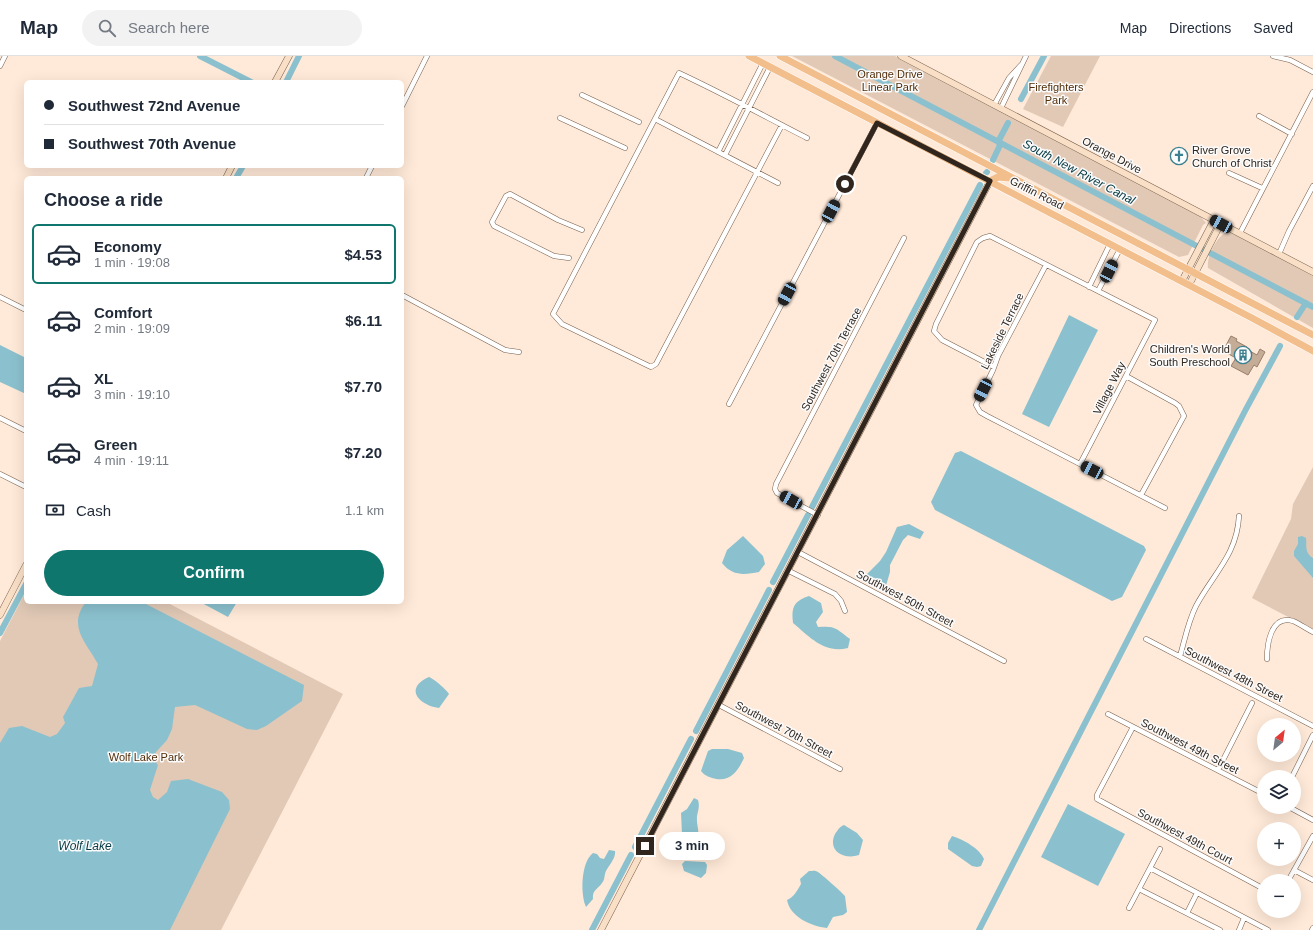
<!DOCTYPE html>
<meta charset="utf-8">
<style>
:root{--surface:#fff;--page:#f2f2f3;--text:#1f2937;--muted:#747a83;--line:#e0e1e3;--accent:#0f766e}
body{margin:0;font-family:Helvetica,sans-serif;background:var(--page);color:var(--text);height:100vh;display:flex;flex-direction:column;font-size:15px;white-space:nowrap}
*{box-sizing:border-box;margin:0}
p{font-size:13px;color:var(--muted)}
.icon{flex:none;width:22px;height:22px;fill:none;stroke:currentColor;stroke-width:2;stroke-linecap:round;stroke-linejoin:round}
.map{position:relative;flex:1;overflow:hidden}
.side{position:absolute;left:24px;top:120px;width:380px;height:428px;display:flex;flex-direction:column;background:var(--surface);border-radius:6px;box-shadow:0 4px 16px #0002}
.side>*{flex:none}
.hud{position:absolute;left:24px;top:24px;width:380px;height:88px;border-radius:6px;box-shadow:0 4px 16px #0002;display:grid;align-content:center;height:88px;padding:0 20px;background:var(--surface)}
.needle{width:26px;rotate:29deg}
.buttons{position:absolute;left:1257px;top:662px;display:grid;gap:8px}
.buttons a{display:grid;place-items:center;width:44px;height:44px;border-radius:50%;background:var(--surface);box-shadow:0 4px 16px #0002;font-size:20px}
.end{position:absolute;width:18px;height:18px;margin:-9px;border:5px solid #30261e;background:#fff;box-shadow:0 0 0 2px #fff}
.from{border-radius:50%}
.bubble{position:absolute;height:28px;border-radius:14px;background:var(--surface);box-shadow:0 4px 16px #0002;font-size:13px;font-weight:700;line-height:28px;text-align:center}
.car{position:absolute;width:12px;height:24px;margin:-12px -6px;border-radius:5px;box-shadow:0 0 3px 1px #0007;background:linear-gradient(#222 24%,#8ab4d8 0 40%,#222 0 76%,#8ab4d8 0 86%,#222 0)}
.hud b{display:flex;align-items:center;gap:14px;height:38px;font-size:15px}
.hud b+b{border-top:1px solid var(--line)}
.hud i{width:10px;height:10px;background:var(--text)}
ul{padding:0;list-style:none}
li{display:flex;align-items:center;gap:12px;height:60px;margin:0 8px 6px;padding:0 12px;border:2px solid transparent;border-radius:6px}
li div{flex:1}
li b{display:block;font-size:15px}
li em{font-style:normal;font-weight:700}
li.active{border-color:var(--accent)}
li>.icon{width:36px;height:36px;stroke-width:1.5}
h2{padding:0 20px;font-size:18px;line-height:48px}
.pay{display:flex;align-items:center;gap:10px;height:44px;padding:0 20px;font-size:15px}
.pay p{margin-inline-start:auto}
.primary-button{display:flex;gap:8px;margin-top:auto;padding:8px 20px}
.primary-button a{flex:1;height:46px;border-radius:24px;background:var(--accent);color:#fff;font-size:16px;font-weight:700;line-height:46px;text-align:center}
header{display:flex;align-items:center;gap:24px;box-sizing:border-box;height:56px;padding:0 20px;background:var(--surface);border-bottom:1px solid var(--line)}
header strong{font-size:19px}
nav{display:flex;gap:22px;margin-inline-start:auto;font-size:14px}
.search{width:280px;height:36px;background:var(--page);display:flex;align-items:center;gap:10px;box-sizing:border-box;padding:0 14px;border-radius:22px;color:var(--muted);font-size:15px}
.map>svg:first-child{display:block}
.green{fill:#e1c9b6}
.water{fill:#8bc1ce}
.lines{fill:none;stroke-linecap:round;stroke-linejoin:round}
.canal{stroke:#8bc1ce;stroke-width:6}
.building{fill:#c5ac97;stroke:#987f6c}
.street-casing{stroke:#765f4c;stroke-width:5.5}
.secondary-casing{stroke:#765f4c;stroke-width:7}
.primary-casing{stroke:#fff;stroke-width:8}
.street{stroke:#fff;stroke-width:4.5}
.secondary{stroke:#f9dfc6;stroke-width:6}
.primary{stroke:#f2be8c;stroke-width:7}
.route{stroke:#30261e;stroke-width:5}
.labels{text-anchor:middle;stroke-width:3;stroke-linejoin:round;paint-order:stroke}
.park-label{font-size:11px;fill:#522e0a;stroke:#fbfbfb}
.poi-label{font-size:11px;fill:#30261e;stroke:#fbfbfb;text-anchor:start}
.street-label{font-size:11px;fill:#30261e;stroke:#fbfbfb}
.water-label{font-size:12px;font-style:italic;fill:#053943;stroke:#fbfbfb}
</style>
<header>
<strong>Map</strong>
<div class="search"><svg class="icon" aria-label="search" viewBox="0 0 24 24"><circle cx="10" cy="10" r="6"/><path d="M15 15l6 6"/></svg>Search here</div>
<nav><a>Map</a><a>Directions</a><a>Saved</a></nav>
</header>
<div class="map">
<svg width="1313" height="874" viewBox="0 0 1313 874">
<rect width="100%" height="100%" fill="#ffe9d8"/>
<path class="green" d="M792 0H895L1200 160 1206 167 1203 169 1188 199 1179 201Z
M1051 0H1100L1063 71 1023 53Z
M1228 176 1239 180 1313 219V272L1208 212C1206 202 1217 178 1228 176Z
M1313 411V574L1252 542 1291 463 1293 448Z
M26 535V546H166L343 638 221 874H0V585Z"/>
<path class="water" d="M1069 259 1098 274 1049 371 1022 358Z
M0 289 26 302V338L0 326Z
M961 395 1144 490 1146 494 1122 541 1112 545 935 454 931 446 955 397Z
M909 468 924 476 920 483 908 479 903 484 890 509V516L885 533 866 522V519L880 505 886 496 897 471Z
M743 480 763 500 765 508 759 516C744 519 732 520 722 507L727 494Z
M1302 480 1306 482C1307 490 1304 496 1313 502V522L1294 500V495L1298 488V481Z
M809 540 821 547 823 556 816 566 818 571C836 570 835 572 850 583L848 592C824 598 810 581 793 567 791 551 794 545 809 540Z
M86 546H142L304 629 302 645 266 670 257 674 247 673 195 649 175 651 172 673 167 684 156 696 155 705 158 709 150 734 153 741 158 744 167 736 171 725 188 723 222 736 229 744 230 753 170 874H0V687L9 672 22 670 50 681 57 678 65 667 63 661 79 632 92 630 98 608C86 586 67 570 86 546Z
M200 546H237L228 561Z
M429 621C433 622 448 635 449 638L439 652C418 649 404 632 429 621Z
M712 693H728L742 697 744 702C737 717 729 727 712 722 707 720 704 719 701 715L708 695Z
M694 742 698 744C700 750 698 755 697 760 696 777 705 775 686 788L684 787 682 778 681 757 687 753Z
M1068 748 1125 778 1098 830 1041 801Z
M844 769 857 777 863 784 859 799C844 804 827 795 835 778 838 774 839 771 844 769Z
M952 780C963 783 980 793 984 803L981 810 977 811 972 810 948 793V787Z
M609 794 615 795C616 802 609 809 606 815 604 819 605 824 602 827 598 833 592 834 593 843L586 851C580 838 581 806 593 797L597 798 600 802 604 803Z
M685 805 705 806 707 809 706 817 701 822 684 815 682 808Z
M809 815C812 815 815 814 818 816 820 817 844 838 845 840L847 856 843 859 833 861 827 872C811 870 790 861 787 844 794 841 797 835 801 828L800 823Z"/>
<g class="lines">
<path class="canal" d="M200 0 251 26
M835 0 1313 251
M286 26 299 0
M1021 43 1044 0
M998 86 1008 67
M993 104 1001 87
M986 117 987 116
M236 122 243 110
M1297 261 1306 247
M812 451 980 129
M773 526 808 459
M0 577 26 528
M696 675 769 534
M635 791 691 683
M592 874 631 799
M979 874 1245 355 1280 290"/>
</g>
<path class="building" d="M1231 280 1237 283 1236 285 1247 291 1246 293 1257 299 1260 293 1265 296 1257 311 1254 309 1248 319 1231 310 1236 302 1223 295Z"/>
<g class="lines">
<defs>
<path id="street" d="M1273 0 1290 4 1313 16
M0 10 5 0
M582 39 639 66
M994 49 1009 22 1021 9
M402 50 427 0
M1001 52 1026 0
M1259 60 1292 78
M560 62 625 92
M655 63 778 127
M782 69 656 308 651 311 562 268 553 258 679 17C722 37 764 60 807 82
M718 96 763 7
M725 99 770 11
M1229 117 1262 132
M366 122 372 110
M1240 177 1313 36
M1279 198 1289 175 1313 130
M569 202 554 200 494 170 492 166 506 140 510 138 558 164 582 174
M1046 209 998 300 993 314 976 349 980 356 987 360 1165 452
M1089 231 1110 188
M1098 235 1120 193
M402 239 505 294 519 296
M0 241 26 254
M994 311 942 284 934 275 936 268 977 186 983 182 990 180 1155 264 1080 408
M1126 320 1175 347 1179 350 1184 360 1141 439
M729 348 877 67
M0 362 26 375
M0 418 26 431
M818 459 777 437 775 433 776 428 904 182
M798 496 1004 605
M789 515 835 538 841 545 845 555
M1146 583 1313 670
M1180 600C1185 583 1188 566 1196 550 1213 518 1237 499 1239 460
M1267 603C1267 588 1271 558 1293 565 1300 568 1307 573 1313 576
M719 649 840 713
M1108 658 1264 738
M1133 671 1097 739V743L1264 833
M1218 714 1252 647
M1292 721 1313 679
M1289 751 1313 764
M1150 812 1268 874
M1294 814 1313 824
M1288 825 1313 780
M1139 833 1220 874
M1129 852 1160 793
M1187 857 1197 837
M1239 874 1244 862
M1312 874 1313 872"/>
<path id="secondary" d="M901 0 1313 216
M275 26 289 0
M226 122 232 110
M1182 225 1214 164
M1189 229 1221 167
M0 559 26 509
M601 874 990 125"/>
<path id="primary" d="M749 0 1252 262 1313 295
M780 0 1313 279
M990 125 998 121 1009 122"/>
</defs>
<use href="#street" class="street-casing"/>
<use href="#secondary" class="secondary-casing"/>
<use href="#primary" class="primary-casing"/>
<use href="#street" class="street"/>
<use href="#secondary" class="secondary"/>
<use href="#primary" class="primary"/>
</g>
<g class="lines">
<path class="route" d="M645 790 990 125 877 67 845 128"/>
</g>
<defs>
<symbol id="church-ring" viewBox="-11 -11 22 22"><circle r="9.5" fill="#fbfbfb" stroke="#3d8190" stroke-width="1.5"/><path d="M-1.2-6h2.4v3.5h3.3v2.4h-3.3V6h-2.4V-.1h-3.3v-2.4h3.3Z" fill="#3d8190"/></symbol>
<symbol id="building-ring" viewBox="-11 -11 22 22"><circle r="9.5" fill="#fbfbfb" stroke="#3d8190" stroke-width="1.5"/><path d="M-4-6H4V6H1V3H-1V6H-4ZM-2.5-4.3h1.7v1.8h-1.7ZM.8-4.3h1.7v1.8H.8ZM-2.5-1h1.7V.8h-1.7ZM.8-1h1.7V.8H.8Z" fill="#3d8190"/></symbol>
</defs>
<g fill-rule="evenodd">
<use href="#church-ring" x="1169" y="90" width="20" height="20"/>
<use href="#building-ring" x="1233" y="289" width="20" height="20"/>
</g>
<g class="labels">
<g class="park-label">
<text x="890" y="22">Orange Drive<tspan x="890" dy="13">Linear Park</tspan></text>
<text x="1056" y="35">Firefighters<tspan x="1056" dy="13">Park</tspan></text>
<text x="146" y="705">Wolf Lake Park</text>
</g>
<g class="poi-label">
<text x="1192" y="98">River Grove<tspan x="1192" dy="13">Church of Christ</tspan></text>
<text x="1230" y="297" text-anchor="end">Children's World<tspan x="1230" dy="13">South Preschool</tspan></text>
</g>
<g class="street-label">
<text transform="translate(1112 99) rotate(28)" y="4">Orange Drive</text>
<text transform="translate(1037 137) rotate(27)" y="4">Griffin Road</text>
<text transform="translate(1002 275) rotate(-64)" y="4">Lakeside Terrace</text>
<text transform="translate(831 303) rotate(-62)" y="4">Southwest 70th Terrace</text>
<text transform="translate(1109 332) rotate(-63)" y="4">Village Way</text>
<text transform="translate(905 542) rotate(28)" y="4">Southwest 50th Street</text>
<text transform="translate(1234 618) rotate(27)" y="4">Southwest 48th Street</text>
<text transform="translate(784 673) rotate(28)" y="4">Southwest 70th Street</text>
<text transform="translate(1190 690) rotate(27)" y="4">Southwest 49th Street</text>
<text transform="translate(1185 780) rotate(28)" y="4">Southwest 49th Court</text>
</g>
<g class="water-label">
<text transform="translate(1079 116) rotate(28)" y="4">South New River Canal</text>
<text x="85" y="794">Wolf Lake</text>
</g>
</g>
</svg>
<div class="buttons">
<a><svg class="needle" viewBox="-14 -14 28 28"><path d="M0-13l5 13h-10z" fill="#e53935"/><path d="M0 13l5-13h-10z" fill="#747a83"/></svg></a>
<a><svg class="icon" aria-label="layers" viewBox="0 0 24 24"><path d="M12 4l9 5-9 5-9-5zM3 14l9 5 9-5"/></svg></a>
<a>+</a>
<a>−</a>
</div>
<i class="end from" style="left:845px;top:128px"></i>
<i class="end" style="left:645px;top:790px"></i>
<div class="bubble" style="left:659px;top:776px;width:66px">3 min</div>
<i class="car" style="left:831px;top:155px;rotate:28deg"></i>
<i class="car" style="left:1221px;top:168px;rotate:298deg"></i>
<i class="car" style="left:1109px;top:215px;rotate:27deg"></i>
<i class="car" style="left:787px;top:238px;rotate:208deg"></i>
<i class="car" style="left:983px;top:334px;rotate:207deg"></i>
<i class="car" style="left:1092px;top:414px;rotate:297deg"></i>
<i class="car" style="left:791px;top:444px;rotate:299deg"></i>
<div class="hud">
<b><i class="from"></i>Southwest 72nd Avenue</b>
<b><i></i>Southwest 70th Avenue</b>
</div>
<section class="side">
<h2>Choose a ride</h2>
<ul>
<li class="active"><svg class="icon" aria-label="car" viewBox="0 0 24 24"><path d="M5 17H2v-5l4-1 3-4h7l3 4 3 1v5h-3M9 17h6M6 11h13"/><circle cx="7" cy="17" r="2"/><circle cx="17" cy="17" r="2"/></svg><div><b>Economy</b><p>1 min · 19:08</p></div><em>$4.53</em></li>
<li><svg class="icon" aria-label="car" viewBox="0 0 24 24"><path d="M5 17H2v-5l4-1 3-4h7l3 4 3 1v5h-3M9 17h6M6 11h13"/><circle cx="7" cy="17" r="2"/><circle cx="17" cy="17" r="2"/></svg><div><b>Comfort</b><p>2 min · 19:09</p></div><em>$6.11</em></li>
<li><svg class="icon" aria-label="car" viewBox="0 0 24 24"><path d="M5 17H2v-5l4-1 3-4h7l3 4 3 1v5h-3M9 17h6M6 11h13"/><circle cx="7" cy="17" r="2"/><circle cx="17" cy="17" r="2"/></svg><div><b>XL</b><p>3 min · 19:10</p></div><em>$7.70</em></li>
<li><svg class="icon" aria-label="car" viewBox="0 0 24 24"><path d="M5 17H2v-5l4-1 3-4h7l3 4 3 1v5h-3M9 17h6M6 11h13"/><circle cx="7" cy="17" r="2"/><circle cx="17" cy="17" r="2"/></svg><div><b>Green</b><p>4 min · 19:11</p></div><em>$7.20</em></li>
</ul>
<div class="pay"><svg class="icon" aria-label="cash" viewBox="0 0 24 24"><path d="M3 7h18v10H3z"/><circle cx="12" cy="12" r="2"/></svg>Cash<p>1.1 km</p></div>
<div class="primary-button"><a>Confirm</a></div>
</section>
</div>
